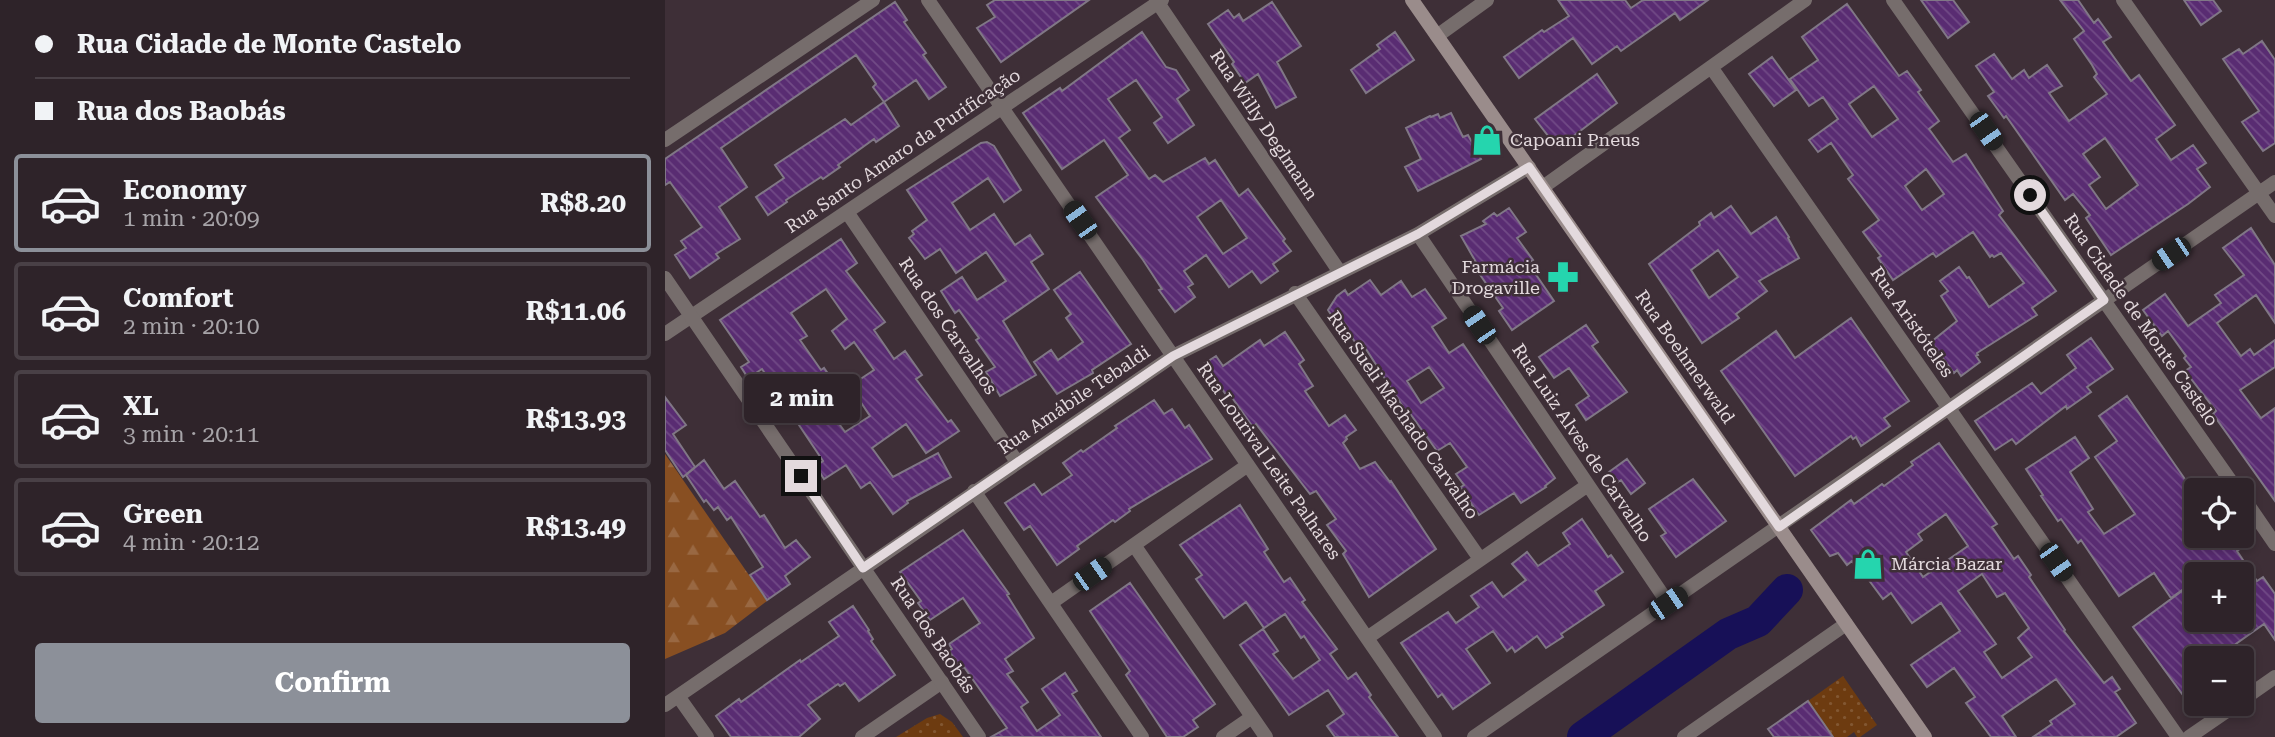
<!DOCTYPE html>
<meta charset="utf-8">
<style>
:root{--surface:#2e2329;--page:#3a2f35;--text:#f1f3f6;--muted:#a7a4a8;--line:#494046;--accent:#8c9099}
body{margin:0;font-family:"Roboto Serif",serif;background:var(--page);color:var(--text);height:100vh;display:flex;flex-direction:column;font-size:26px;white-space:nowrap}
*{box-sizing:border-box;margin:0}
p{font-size:23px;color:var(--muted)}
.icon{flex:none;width:38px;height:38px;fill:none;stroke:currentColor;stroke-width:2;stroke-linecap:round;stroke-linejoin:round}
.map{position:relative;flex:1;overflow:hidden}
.side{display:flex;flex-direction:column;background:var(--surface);width:665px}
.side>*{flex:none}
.hud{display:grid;align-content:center;height:154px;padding:0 35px;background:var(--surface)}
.tools{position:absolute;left:1519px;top:478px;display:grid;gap:14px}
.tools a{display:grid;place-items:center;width:70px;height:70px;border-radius:7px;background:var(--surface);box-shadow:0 4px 10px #0003,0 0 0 2px var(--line);font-size:35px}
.end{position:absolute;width:32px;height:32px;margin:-16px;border:9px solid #e3d9dd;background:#111;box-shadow:0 0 0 4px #111}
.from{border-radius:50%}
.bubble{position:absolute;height:49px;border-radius:7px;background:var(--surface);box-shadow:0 4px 10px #0003,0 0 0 2px var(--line);font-size:23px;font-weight:700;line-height:49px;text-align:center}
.car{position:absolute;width:21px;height:42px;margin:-21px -10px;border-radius:9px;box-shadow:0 0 5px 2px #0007;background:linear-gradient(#222 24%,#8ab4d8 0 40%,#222 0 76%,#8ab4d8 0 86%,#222 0)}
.hud b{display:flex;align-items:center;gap:24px;height:66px;font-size:26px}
.hud b+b{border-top:2px solid var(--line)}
.hud i{width:18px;height:18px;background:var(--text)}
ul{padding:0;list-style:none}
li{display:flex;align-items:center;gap:21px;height:98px;margin:0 14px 10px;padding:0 21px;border:4px solid var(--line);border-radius:7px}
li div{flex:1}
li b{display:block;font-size:26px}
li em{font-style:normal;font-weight:700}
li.active{border-color:var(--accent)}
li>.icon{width:63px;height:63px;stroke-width:1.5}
.primary-button{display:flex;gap:14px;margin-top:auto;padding:14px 35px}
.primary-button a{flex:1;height:80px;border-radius:7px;background:var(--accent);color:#fff;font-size:28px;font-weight:700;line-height:80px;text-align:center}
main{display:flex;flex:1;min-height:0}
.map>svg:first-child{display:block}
.forest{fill:url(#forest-firs)}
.park{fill:url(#park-dots)}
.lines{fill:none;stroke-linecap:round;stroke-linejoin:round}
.river{stroke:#171057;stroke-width:32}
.building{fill:url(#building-back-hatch);stroke:#807786;stroke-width:2;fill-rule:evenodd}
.minor{stroke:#766d6c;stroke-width:14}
.tertiary{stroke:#766d6c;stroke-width:14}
.secondary{stroke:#9a8c8b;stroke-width:14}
.route{stroke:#e3d9dd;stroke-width:9}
.labels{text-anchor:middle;stroke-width:5;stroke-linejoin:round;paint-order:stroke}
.street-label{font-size:18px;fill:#e3d9dd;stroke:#3e2f37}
.poi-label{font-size:18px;fill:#e3d9dd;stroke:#3e2f37;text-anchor:start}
</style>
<main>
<section class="side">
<div class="hud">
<b><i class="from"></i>Rua Cidade de Monte Castelo</b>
<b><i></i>Rua dos Baobás</b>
</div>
<ul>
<li class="active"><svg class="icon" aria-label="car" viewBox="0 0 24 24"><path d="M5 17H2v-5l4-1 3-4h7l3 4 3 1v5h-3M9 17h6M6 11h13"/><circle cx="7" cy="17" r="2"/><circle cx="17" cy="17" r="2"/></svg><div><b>Economy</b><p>1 min · 20:09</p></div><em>R$8.20</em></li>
<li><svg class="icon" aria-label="car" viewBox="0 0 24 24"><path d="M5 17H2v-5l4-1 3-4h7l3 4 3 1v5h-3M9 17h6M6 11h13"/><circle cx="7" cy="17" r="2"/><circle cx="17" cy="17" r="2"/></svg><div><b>Comfort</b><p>2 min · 20:10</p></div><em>R$11.06</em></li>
<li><svg class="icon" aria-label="car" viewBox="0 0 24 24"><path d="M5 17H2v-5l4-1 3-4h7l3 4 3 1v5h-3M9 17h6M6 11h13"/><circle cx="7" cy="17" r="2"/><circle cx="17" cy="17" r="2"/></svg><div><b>XL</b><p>3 min · 20:11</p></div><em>R$13.93</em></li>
<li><svg class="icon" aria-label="car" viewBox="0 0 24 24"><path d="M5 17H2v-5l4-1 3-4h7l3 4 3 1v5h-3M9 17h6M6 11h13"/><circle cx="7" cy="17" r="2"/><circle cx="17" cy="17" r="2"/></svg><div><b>Green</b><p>4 min · 20:12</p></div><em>R$13.49</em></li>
</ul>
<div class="primary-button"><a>Confirm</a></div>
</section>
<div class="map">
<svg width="1610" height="737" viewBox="0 0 1610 737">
<defs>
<pattern id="forest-firs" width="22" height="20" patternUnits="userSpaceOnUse" patternTransform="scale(1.75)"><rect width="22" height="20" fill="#884f22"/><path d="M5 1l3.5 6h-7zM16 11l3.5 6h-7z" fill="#996842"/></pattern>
<pattern id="park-dots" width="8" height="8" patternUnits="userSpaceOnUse" patternTransform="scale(1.75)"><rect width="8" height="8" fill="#6d3b10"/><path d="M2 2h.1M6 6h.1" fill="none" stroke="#825732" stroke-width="1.8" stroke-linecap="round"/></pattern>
<pattern id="building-back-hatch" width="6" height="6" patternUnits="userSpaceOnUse" patternTransform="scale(1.75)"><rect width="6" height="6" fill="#592c72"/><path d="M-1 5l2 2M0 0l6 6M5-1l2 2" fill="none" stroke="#714a86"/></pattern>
</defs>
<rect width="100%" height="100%" fill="#3e2f37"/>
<path class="forest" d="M0 454 102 601 60 633 0 659Z"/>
<path class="park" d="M1178 676 1212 725 1195 737H1192L1189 732 1182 737H1168L1143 701Z
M275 714 287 722 298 737H231L262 718Z"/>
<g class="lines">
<path class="river" d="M918 737 1063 634 1093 621 1122 590"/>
</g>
<path class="building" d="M330 0H424L336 62 312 28 330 17 322 5Z
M893 0H960L966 8 978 0H1043L1015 20 1010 13 956 51 952 46 927 64 908 38 854 78 839 57 877 30 879 32 904 16Z
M1256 0H1288L1304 22 1283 38Z
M1395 0H1413L1429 23 1433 19 1446 37 1438 42 1466 81 1474 75 1510 125 1491 139 1506 160 1528 145 1541 163 1532 169 1545 187 1523 204 1446 255 1421 218 1425 215 1408 194 1400 200 1341 116 1339 118 1323 96 1329 92 1311 66 1329 54 1347 79 1359 70 1364 78 1382 65 1397 86 1384 93 1404 121 1442 94 1429 77 1432 74 1427 65 1409 39 1419 31ZM1440 138 1473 185 1441 209 1424 185 1435 177 1418 154Z
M1519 0H1548L1556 11 1536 25Z
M230 2 242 20 239 22 261 53 258 55 281 87 264 99 251 80 219 102 208 87 211 84 191 55 56 148 82 187 54 207 75 239 51 254 54 258 25 278 10 255 21 248 16 241 37 227 5 182 0 185V159Z
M607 2 636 46 612 62 631 97 611 108 593 74 580 83 567 64 569 62 543 24 563 10 569 18 574 14 578 21Z
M1182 4 1234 76 1242 71 1256 90 1253 92 1274 121 1264 129 1288 162 1301 154 1338 211 1334 215 1391 291 1367 308 1372 315 1312 353 1313 355 1311 356 1315 362 1296 376 1292 370 1289 373 1266 342 1292 321 1276 296 1283 291 1275 281 1294 267 1302 278 1304 277 1324 307 1359 283 1336 253 1329 257 1327 255 1325 257 1308 232 1271 257 1268 253 1228 280 1213 258 1216 256 1198 232 1214 220 1183 179 1188 175 1166 143 1153 152 1144 140 1173 119 1158 97 1144 106 1125 79 1153 60 1137 37ZM1209 86 1233 119 1207 137 1184 104ZM1261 169 1279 194 1257 210 1240 186Z
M477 32 501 67 511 70 524 90 512 99 529 125 503 143 489 123 497 117 471 80 443 99 465 130 454 138 484 179 490 175 498 182 540 158 544 164 550 160 574 196 583 189 620 239 618 241 626 251 608 264 613 271 596 283 587 271 564 287 541 255 519 271 528 284 523 287 530 297 510 312 494 290 497 289 478 260 431 197 463 175 439 140 397 169 358 113 395 88 397 91ZM556 200 582 238 558 254 532 217Z
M730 32 749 60 701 93 686 70 715 49 712 45Z
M1597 41 1610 60V143L1598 151 1577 122 1594 111 1558 59 1574 49 1578 54Z
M1107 57 1131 90 1109 106 1084 74Z
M932 74 952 103 898 144 896 142 891 146 870 119Z
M219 102 234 126 211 142 209 139 173 165 175 167 158 179 156 177 121 200 122 202 103 215 91 197 119 178 110 165 180 119 186 125Z
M786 113 798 137 803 135 816 159 753 191 740 167 756 159 741 128 765 116 766 117 773 114 775 118Z
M322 142 329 146 356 190 339 202 323 178 287 203 305 230 329 214 350 245 365 235 378 254 366 262 384 289 338 321 371 375 335 396 321 372 330 367 311 340 314 338 294 310 290 313 276 291 297 277 312 300 341 281 321 252 291 273 275 249 260 259 244 238 249 234 247 231 262 220 242 190 316 143Z
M1066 206 1086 234 1111 217 1124 237 1123 238 1134 258 1094 281 1102 291 1071 314 1074 318 1037 343 984 264 1035 225 1034 222 1046 213 1049 218ZM1053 250 1073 277 1044 298 1026 270Z
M844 208 861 232 852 238 868 260 863 263 889 301 847 330 834 311 838 308 809 266 812 264 796 236 821 224 818 221 829 213 832 216Z
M1586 228 1610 265V323L1591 295 1552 323 1576 356 1585 349 1589 355 1610 340V367L1575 390 1596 418 1610 408V501L1548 414 1551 411 1520 371 1526 367 1519 358 1521 356 1503 331 1497 336 1478 310 1500 294 1523 326 1556 303 1550 295 1579 275 1558 248Z
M176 239 192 263 181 271 220 322 209 330 229 359 240 351 257 375 251 379 283 422 286 420 294 431 261 453 241 424 207 448 228 477 273 453 286 477 242 501 243 503 228 514 205 482 196 488 181 465 159 479 151 466 158 461 132 422 148 412 126 381 112 391 97 369 83 378 76 367 84 362 55 320ZM161 289 182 319 167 331 180 349 189 342 209 370 185 386 205 416 180 432 159 403 175 391 159 368 156 370 135 340 142 336 126 313Z
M415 272 466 344 427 370 428 373 392 394 369 362 386 350 393 360 418 342 401 318 406 314 389 290Z
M705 280 716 295 736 281 747 297 760 289 781 318 767 327 784 353 798 344 890 478 880 486 881 487 856 503 849 493 814 515 803 499 796 487 799 485 791 474 802 467 785 443 772 451 744 412 742 413 699 346 695 349 674 319 670 321 663 310 672 296 680 290 683 295ZM764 367 779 388 756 403 742 381Z
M1186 318 1244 401 1219 418 1225 426 1196 446 1191 437 1188 439 1186 436 1130 476 1056 371 1111 331 1130 358Z
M921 325 933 342 927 346 962 392 921 420 911 405 924 396 904 368 889 378 874 357Z
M620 332 639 360 634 364 648 386 640 391 664 426 680 415 691 430 681 437 682 439 678 443 695 469 710 462 725 482 726 481 771 549 704 597 678 554 681 551 662 525 671 519 651 491 645 494 591 424 588 427 568 399 565 397 563 398 540 363 551 356 558 366 595 340 599 346Z
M1426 338 1448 369 1422 387 1426 392 1402 409 1401 406 1351 444 1347 439 1330 450 1310 421 1367 383 1376 394 1411 368 1402 355Z
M1462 396 1531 495V536H1568L1576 548 1572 551 1592 581 1598 577 1610 594V640L1599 624 1551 658H1531V686L1518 695 1468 627 1517 591 1531 611V620H1577V574H1556L1550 567 1540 574H1531V580L1506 598 1489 573 1454 596 1416 540 1413 543 1396 519 1393 521 1376 496 1378 495 1361 469 1410 437 1424 458 1405 472 1428 509 1423 512 1439 534 1470 514 1430 457 1452 441 1434 416Z
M0 397 21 425 8 434 30 467 18 477 0 450Z
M489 400 499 414 507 409 520 428 524 425 547 459 464 509 465 511 450 522 448 520 412 546 414 549 392 565 365 526 359 530 340 503 369 484 377 495 407 475 398 463 416 450 418 452 452 428 450 426Z
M1274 443 1332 524 1327 527 1349 559 1353 556 1366 575 1364 577 1400 630 1399 631 1439 683 1447 677 1455 689 1450 692 1471 723 1451 737H1368L1387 724 1385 721 1410 704 1391 679 1337 716 1351 737H1326L1301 703 1310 697 1289 668 1262 687 1246 665 1295 631 1276 603 1247 623 1226 593 1218 599 1197 571 1195 572 1187 561 1182 565 1173 553 1165 556 1146 530 1186 500 1189 504 1217 484 1219 486 1248 465 1246 462ZM1281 514 1303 546 1258 577 1241 552 1257 540 1253 534ZM1317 574 1332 597 1340 593 1364 628 1353 638 1367 657 1337 678 1319 652 1331 644 1293 591Z
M962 459 980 483 966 494 956 480 951 483 944 472Z
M39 460 59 489 70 481 95 517 99 515 120 548 131 540 145 557 120 576 125 584 102 600 85 575 98 567 93 559 66 517 62 520 53 507 49 510 41 500 39 502 21 475Z
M1028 479 1061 521 1011 557 996 536 1001 533 984 509Z
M575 505 603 549 599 552 619 582 625 578 640 600 637 602 672 649 665 654 683 679 691 673 706 695 704 697 733 737H670L662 726 679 714 663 690 624 715 575 645 598 629 613 651 608 654 628 679 655 660 639 636 636 638 620 614 599 628 581 602 559 618 531 579 537 575 515 545Z
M917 519 943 557 946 555 958 572 930 591 939 605 896 634 898 637 881 648 872 636 850 652 847 647 842 651 828 631 801 649 825 683 788 709 777 694 773 697 736 643 783 612 791 623 814 607 806 596 827 582 838 597 861 580 847 564 862 552 873 566 905 544 898 533Z
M298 530 344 594 342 595 369 638 340 659 348 671 342 674 363 702 356 707 372 731 395 715 377 689 400 673 412 691 407 694 436 737H326L342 728 299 667 296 669 284 651 287 649 284 644 315 623 298 598 265 620 253 603 256 601 235 572Z
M465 583 550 704 528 720 533 727 518 737H502L461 675 465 671 425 611Z
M188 606 204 630 203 631 208 639 206 641 230 675 194 701 180 683 175 686 173 684 143 705 155 719 134 737H66L51 716 74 699 76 702 135 660 136 662 174 636 164 622Z
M1143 701 1168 737H1109L1103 729Z"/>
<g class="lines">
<path class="minor" d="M263 0 770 737
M491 0 674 271
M1228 0 1572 490
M1458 0 1610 216
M772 36 822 0
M1046 67 1513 737
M0 140 208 0
M878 187 1140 0
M182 212 352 462
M753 234 1003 603
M630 293 815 559
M0 334 497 0
M309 491 477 737
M1577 496 1610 544
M469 545 601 737
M386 603 583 465
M702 638 923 485
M13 696 42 737
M1577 700 1610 677
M0 705 508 356 753 234 864 167
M197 737 277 682
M558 737 587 717
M809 737 1610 182
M1019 737 1181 624
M1524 737 1572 704"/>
<path class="tertiary" d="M0 278 314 737"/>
<path class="secondary" d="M747 0 1260 737"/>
</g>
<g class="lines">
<path class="route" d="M136 476 198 568 508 356 753 234 864 167 1114 527 1439 300 1365 195"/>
</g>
<defs>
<symbol id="shop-bare" viewBox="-9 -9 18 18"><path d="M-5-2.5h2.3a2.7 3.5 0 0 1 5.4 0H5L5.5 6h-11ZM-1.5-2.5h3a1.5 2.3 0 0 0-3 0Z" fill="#25d5ae" stroke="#3e2f37" stroke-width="2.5" paint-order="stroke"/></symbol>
<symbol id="pharmacy-bare" viewBox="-9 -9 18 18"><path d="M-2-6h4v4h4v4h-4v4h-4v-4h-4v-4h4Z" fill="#25d5ae" stroke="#3e2f37" stroke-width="2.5" paint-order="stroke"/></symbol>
</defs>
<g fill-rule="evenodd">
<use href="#shop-bare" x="800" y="118" width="44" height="44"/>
<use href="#pharmacy-bare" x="876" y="255" width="44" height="44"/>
<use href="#shop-bare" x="1181" y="542" width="44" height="44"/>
</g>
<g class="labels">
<g class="street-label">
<text transform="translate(599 125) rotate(56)" y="6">Rua Willy Deglmann</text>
<text transform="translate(238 151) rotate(-34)" y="6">Rua Santo Amaro da Purificação</text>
<text transform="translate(1476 320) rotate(55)" y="6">Rua Cidade de Monte Castelo</text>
<text transform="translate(1247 322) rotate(55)" y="6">Rua Aristóteles</text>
<text transform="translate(283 326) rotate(56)" y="6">Rua dos Carvalhos</text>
<text transform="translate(1020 357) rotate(55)" y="6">Rua Boehmerwald</text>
<text transform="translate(409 400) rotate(-34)" y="6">Rua Amábile Tebaldi</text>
<text transform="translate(738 415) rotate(55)" y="6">Rua Sueli Machado Carvalho</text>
<text transform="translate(917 443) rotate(56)" y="6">Rua Luiz Alves de Carvalho</text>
<text transform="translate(604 461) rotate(55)" y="6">Rua Lourival Leite Palhares</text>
<text transform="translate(268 635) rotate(56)" y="6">Rua dos Baobás</text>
</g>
<g class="poi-label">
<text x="845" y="146">Capoani Pneus</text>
<text x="875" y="273" text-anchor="end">Farmácia<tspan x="875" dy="21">Drogaville</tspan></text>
<text x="1226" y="570">Márcia Bazar</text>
</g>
</g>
</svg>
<div class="tools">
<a><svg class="icon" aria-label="locate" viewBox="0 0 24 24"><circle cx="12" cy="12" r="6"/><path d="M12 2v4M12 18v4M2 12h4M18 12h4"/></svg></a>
<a>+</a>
<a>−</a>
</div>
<i class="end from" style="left:1365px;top:195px"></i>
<i class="end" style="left:136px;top:476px"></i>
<div class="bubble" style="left:79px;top:374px;width:116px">2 min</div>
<i class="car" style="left:1321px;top:131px;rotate:145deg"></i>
<i class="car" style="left:415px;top:220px;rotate:325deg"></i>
<i class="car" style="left:1506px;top:254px;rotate:236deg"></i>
<i class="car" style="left:814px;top:325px;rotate:326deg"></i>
<i class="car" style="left:1391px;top:562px;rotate:145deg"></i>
<i class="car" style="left:427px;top:574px;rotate:55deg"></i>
<i class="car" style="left:1003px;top:603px;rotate:56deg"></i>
</div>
</main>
